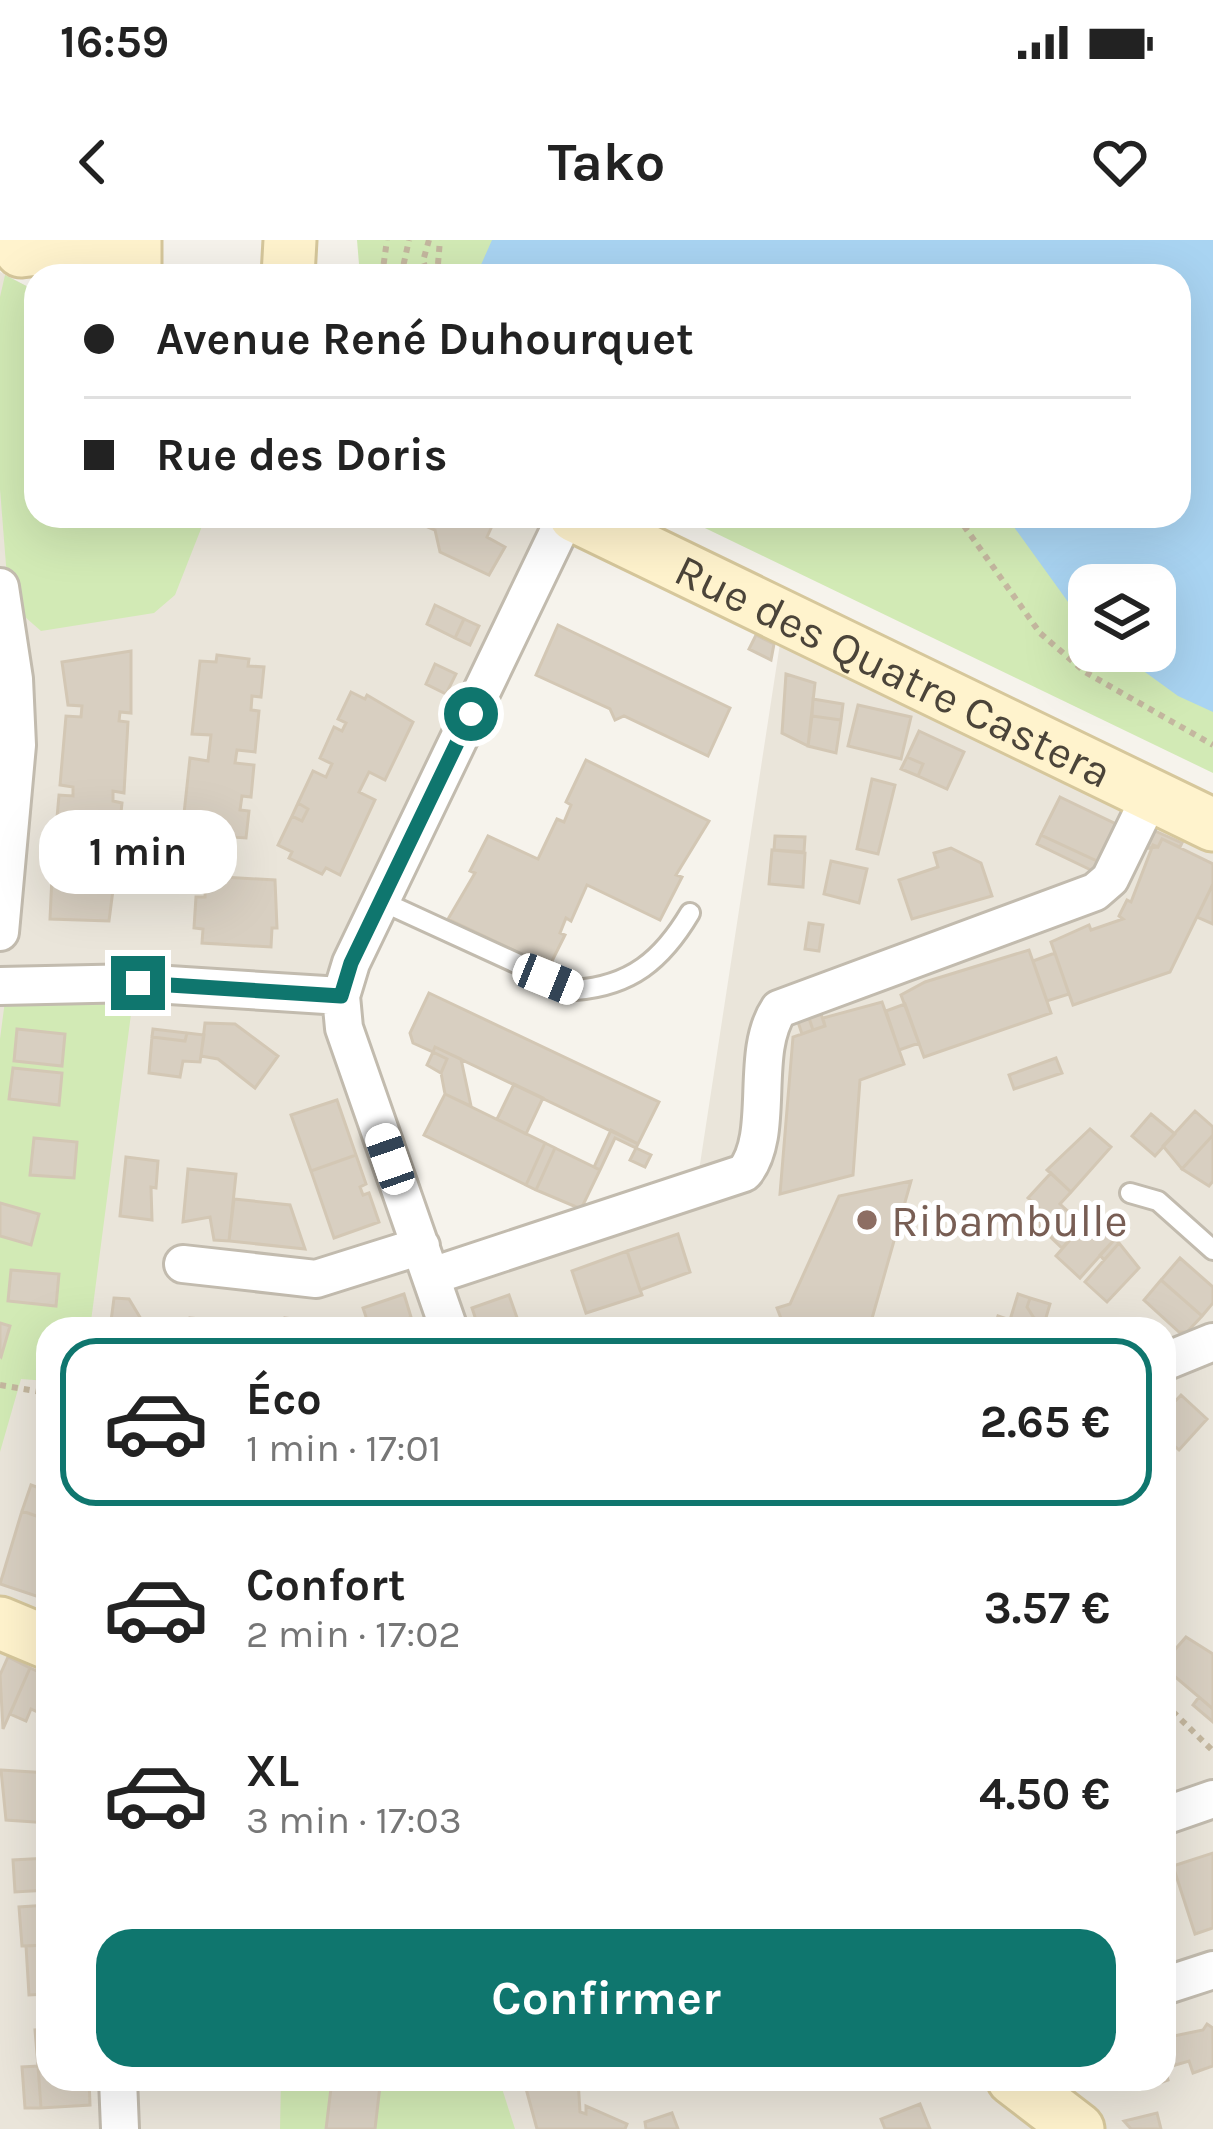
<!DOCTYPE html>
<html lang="fr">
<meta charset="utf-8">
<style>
:root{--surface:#fff;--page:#f6f6f6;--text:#222;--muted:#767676;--line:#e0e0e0;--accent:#0f766e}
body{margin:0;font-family:Karla,sans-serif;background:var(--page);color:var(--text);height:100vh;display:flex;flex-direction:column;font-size:45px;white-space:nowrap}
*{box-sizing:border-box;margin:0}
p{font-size:39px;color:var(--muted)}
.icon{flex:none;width:66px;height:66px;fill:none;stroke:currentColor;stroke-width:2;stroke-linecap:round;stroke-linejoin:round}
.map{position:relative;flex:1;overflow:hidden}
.panel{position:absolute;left:36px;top:1077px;width:1140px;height:774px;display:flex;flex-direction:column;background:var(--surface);border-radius:36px;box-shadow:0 12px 48px #0002}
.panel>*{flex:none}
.guide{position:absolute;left:24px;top:24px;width:1167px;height:264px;border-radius:36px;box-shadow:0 12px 48px #0002;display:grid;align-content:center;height:264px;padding:0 60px;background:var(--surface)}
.fabs{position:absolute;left:1068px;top:324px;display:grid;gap:24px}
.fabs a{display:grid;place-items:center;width:108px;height:108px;border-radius:24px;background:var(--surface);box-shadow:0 12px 48px #0002;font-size:60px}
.end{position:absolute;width:54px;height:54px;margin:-27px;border:15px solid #0f766e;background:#fff;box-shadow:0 0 0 6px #fff}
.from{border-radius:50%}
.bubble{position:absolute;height:84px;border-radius:36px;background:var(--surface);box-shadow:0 12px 48px #0002;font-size:39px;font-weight:700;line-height:84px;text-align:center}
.car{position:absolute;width:36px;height:72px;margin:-36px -18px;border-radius:15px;box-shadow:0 0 9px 3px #0007;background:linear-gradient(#fff 24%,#345 0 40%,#fff 0 76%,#345 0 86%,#fff 0)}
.guide b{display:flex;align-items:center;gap:42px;height:114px;font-size:45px}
.guide b+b{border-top:3px solid var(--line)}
.guide i{width:30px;height:30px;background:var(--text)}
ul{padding:21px 0 0;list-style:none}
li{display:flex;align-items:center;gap:36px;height:168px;margin:0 24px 18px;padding:0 36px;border:6px solid transparent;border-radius:36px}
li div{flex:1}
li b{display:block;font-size:45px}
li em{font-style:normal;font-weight:700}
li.current{border-color:var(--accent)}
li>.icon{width:108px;height:108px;stroke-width:1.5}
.action{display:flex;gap:24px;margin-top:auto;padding:24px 60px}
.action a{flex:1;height:138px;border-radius:36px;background:var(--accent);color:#fff;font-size:48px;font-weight:700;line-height:138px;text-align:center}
.status{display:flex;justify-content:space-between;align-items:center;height:84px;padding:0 60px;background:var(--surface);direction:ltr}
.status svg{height:33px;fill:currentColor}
header{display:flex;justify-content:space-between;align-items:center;height:156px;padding:0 60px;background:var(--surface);font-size:54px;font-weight:700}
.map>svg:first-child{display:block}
.residential{fill:#eae5da;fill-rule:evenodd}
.green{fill:#d2eab5;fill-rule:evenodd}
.water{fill:#a9d4f2}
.building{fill:#d8cfc1;stroke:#d3c7b4;stroke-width:3}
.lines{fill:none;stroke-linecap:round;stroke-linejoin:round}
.lane-casing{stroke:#c2bbae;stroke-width:24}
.street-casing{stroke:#c2bbae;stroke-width:42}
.secondary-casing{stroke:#d6c79b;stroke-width:57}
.path{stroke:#c4b79f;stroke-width:6;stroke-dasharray:6 6;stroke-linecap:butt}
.lane{stroke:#fff;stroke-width:18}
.street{stroke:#fff;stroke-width:36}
.secondary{stroke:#fff3cd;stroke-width:51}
.route{stroke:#0f766e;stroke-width:15}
.education-dot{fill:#8d6e63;stroke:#fff;stroke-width:4.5}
.labels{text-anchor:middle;stroke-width:10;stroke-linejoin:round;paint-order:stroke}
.street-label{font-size:45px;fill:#4b4439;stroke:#fff}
.education-label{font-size:45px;fill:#785e54;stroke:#fff;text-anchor:start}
</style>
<div class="status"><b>16:59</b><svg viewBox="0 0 49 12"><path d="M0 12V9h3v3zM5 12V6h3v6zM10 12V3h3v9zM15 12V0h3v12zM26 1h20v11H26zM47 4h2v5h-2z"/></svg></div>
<header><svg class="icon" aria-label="back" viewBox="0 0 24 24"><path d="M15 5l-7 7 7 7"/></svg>Tako<svg class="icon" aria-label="heart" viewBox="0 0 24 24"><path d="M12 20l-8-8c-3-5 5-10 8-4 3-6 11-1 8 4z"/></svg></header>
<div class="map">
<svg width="1213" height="1889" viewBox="0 0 1213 1889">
<rect width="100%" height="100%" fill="#f6f3ec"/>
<path class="residential" d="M0 32 36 51V276H520L557 294 341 756 432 1036 696 950 781 397 1213 610V1889H0ZM48 1089H1164V1839H48Z"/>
<path class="green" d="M357 0H1213V533L680 276H1179V36H360ZM1089 345H1155V411H1089Z
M5 35 36 51V276H206L175 355 154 373 41 391 9 363 0 249V57Z
M134 751 90 1089H48V1141L21 1139 0 1212V799L6 753Z
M281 1839H499L515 1889H280Z"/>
<path class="water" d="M492 0H1213V472L1178 456 1116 411H1155V345H1089V391L1006 276H1179V36H476Z"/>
<path class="building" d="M419 276H480L492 286 487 297 505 307 489 335 440 312 435 290 416 282Z
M435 365 464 379 455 398 427 384Z
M464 379 479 386 470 405 455 398Z
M558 385 730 468 708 516 624 476 615 480 610 469 536 435Z
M756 395 774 404 771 420 749 409Z
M131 411V473L120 472 119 481 128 482 124 553 113 551V561L122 563 115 632 106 631 105 641 114 642 109 681 50 679 52 636 67 637 68 625 53 623 59 555 73 556V547L60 545 66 476 81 477 82 466 68 465 62 422Z
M217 415 249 419 248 426 264 427 261 457 252 456 251 470 259 471 255 512 237 510 235 523 254 525 251 557 242 556 240 570 249 571 246 598 232 597V604L195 600 196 593 182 592 190 518 208 521 211 495 192 494 200 421 216 422Z
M435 424 456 434 446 454 426 444Z
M786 434 815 443 808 506 782 493Z
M351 452 365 459 367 455 413 482 385 540 369 532 359 552 375 560 340 635 326 628 322 634 289 618 292 612 278 605 292 576 302 581 308 569 298 563 313 531 326 537 332 524 320 518 334 487 342 491 346 483 338 479Z
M813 459 843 464 841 480 812 476Z
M858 465 911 477 901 519 848 506Z
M812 476 841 480 836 513 808 506Z
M919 491 964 512 947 549 918 536 923 524 907 517Z
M907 517 923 524 918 536 901 529Z
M586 520 709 581 676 635 682 637 660 680 587 645 571 681 566 678 560 693 565 695 549 727 448 679 475 633 470 631 488 596 538 619 557 579 564 582 571 565 566 562Z
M872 539 895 545 878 614 857 609Z
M1060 557 1116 584 1097 621 1041 595Z
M298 563 308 569 302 581 292 576Z
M1155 591 1182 603 1180 607 1162 599 1158 607 1147 608Z
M1041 595 1097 621 1093 631 1037 604Z
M775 596 805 597 804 612 774 610Z
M1162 599 1213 624V644L1170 732 1073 765 1051 702 1089 685 1091 690 1123 679 1119 676 1127 660 1131 662 1153 605 1158 607Z
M951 608 981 623 992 656 912 679 899 640 938 627 934 613Z
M772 610 805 613 803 647 769 644Z
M831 621 867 629 859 663 824 654Z
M206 636 275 640 277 688H272L271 707 202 703 203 689 194 688 196 657H205Z
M1213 644V684L1197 677Z
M809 683 823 685 819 711 805 709Z
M1029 710 1051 773 924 817 901 755 925 742Z
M1055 713 1069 754 1047 761 1033 721Z
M429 753 659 862 638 904 435 807 433 812 413 803 410 793Z
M882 762 904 824 860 840 853 935 780 954 793 797 825 786 823 778Z
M905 764 919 803 899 810 886 771Z
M821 774 825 786 813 790 809 778Z
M809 778 813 790 802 794 798 782Z
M205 783 235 784 278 816 255 848 218 819 201 816Z
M17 789 65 794 62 826 14 821Z
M153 789 187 793 185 801 152 797Z
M187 793 204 795 200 822 183 821 180 837 149 833 152 797 185 801Z
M435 807 461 819 471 866 445 854 441 833 447 819 433 812Z
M433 812 447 819 441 833 427 825Z
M1056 818 1062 833 1014 849 1009 835Z
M13 828 62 833 59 865 9 859Z
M514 844 543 858 526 894 497 879Z
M445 854 545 903 526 945 424 895Z
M337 860 356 915 311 931 291 875Z
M1195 871 1213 887V895L1182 929 1163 906Z
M1151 874 1175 894 1155 916 1132 896Z
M1090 889 1111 907 1071 952 1047 930Z
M611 890 638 904 636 908 615 898 600 930 594 927Z
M1213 895V941L1209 946 1182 929Z
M34 898 77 902 74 938 30 935Z
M545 903 555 908 536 950 526 945Z
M555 908 600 930 581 969 536 950Z
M636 908 651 915 645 927 630 920Z
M356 915 366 944 360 947 363 955 369 953 379 982 334 998 311 931Z
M126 917 158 921 156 948 151 947 152 980 120 976Z
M188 929 236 934 229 1001 214 1000 210 977 183 982Z
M1051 933 1071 952 1060 964 1083 985 1062 1008 1037 984 1045 974 1028 958Z
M911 941 869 1089H779L782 1081 777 1068 790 1064 839 956Z
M234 959 290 965 305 1009 229 1001Z
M0 963 39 974 31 1005 0 996Z
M1083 985 1094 996 1103 988 1115 999 1080 1038 1056 1016Z
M678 994 690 1032 640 1050 627 1011Z
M1115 999 1119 1003 1104 1020 1100 1015Z
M1119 1003 1139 1028 1107 1062 1085 1042Z
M627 1011 642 1055 586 1073 572 1031Z
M1180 1018 1213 1047V1063L1202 1076 1161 1040Z
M11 1030 59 1034 56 1066 8 1061Z
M1161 1040 1202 1076 1187 1092H1179L1144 1060Z
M404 1054 411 1077 407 1079 415 1089H370L363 1068Z
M1018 1054 1030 1058 1027 1067 1034 1078 1045 1081 1042 1089H994L998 1076 1010 1080Z
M509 1055 521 1089H479L472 1068Z
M114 1058 129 1059 147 1089H110Z
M1030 1058 1050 1064 1045 1081 1034 1078 1027 1067Z
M190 1078 223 1081V1086L254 1084V1089H189Z
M285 1078 334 1084 333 1089H284Z
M0 1083 10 1086 1 1117 0 1116Z
M1181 1155 1207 1179 1179 1210 1168 1200 1164 1205V1173Z
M31 1245 48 1251V1280L22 1271Z
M22 1271 48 1280V1360L0 1344Z
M1186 1397 1213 1414V1469L1172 1434 1164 1438V1422Z
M8 1417 30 1428 3 1489 0 1435Z
M30 1428 48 1436V1477L31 1469 26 1481 10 1474Z
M1199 1457 1213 1469V1482L1193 1465Z
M1 1530 48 1533V1583L6 1580Z
M1213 1613V1688L1195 1694 1173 1626Z
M48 1618V1650L15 1652 13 1620Z
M48 1665V1705L22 1706 19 1667Z
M48 1705V1754L29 1755 26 1706Z
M1207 1784 1213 1788V1826L1193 1833 1189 1821 1165 1828 1168 1840 1142 1849 1138 1839H1164V1798L1203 1790Z
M48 1789V1825L38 1826 35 1790Z
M48 1825V1839H89L90 1865 41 1868 38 1826Z
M38 1826 41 1868H25L22 1827Z
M531 1839H578L580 1872 586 1874V1866L627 1884 625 1889H537L525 1845Z
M332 1840 380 1846 375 1889H326Z
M920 1864 930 1889H885L881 1879Z
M672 1873 678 1889H646L645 1882Z
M1157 1873 1161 1889H1131L1124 1881Z"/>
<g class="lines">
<defs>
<path id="lane" d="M381 661 575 750C631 746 662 720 690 673
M1130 953 1158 961 1213 1010"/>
<path id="street" d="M0 347 14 439 17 505 0 692
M0 746 138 743 341 756
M183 1024 316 1039 421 1006
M432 1036 744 933C776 895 749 813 779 769L1095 652 1110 639 1151 555
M449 1089 344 788 341 756 351 723 566 276
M1164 1122 1213 1102
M1164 1576 1213 1559
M1164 1746 1213 1730
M118 1839 120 1889"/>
<g id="secondary">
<path d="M135 0V36"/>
<path d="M21 11 113 0"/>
<path d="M288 36 290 0"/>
<path id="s1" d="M575 276 1213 585"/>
<path d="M0 1383 48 1403"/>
<path d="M1013 1839 1078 1889"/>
</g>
</defs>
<use href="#lane" class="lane-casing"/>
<use href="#street" class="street-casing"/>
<use href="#secondary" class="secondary-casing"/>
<path class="path" d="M429 0 423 21 429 36
M382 36 387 0
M401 36 409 0
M437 36 440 0
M957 276 1040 393 1085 432 1213 505
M0 1145 48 1153
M1164 1463 1213 1511"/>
<use href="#lane" class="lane"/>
<use href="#street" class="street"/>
<use href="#secondary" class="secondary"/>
</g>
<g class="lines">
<path class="route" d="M138 743 341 756 351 723 471 474"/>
</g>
<circle class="education-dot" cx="867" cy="980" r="12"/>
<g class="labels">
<g class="street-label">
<text dy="16" stroke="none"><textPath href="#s1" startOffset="354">Rue des Quatre Castera</textPath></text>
</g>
<g class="education-label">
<text x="891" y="996">Ribambulle</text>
</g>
</g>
</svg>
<div class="fabs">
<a><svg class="icon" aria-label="layers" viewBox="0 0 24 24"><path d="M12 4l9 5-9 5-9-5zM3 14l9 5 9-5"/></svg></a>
</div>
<i class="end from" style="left:471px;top:474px"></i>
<i class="end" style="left:138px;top:743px"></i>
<div class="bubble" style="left:39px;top:570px;width:198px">1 min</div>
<i class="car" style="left:548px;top:739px;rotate:112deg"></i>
<i class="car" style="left:390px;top:919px;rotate:341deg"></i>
<div class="guide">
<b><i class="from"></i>Avenue René Duhourquet</b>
<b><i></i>Rue des Doris</b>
</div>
<section class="panel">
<ul>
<li class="current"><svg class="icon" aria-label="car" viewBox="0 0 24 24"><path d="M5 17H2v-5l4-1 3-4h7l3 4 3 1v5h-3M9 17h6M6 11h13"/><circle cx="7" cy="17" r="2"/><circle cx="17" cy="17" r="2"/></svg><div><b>Éco</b><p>1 min · 17:01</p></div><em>2.65 €</em></li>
<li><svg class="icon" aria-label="car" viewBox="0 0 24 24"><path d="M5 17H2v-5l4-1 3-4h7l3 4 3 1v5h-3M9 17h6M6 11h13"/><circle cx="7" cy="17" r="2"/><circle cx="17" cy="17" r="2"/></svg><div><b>Confort</b><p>2 min · 17:02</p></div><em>3.57 €</em></li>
<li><svg class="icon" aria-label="car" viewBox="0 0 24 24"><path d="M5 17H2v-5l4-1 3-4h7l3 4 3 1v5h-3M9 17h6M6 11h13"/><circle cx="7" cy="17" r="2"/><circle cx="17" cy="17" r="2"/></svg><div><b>XL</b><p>3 min · 17:03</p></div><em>4.50 €</em></li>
</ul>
<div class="action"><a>Confirmer</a></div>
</section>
</div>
